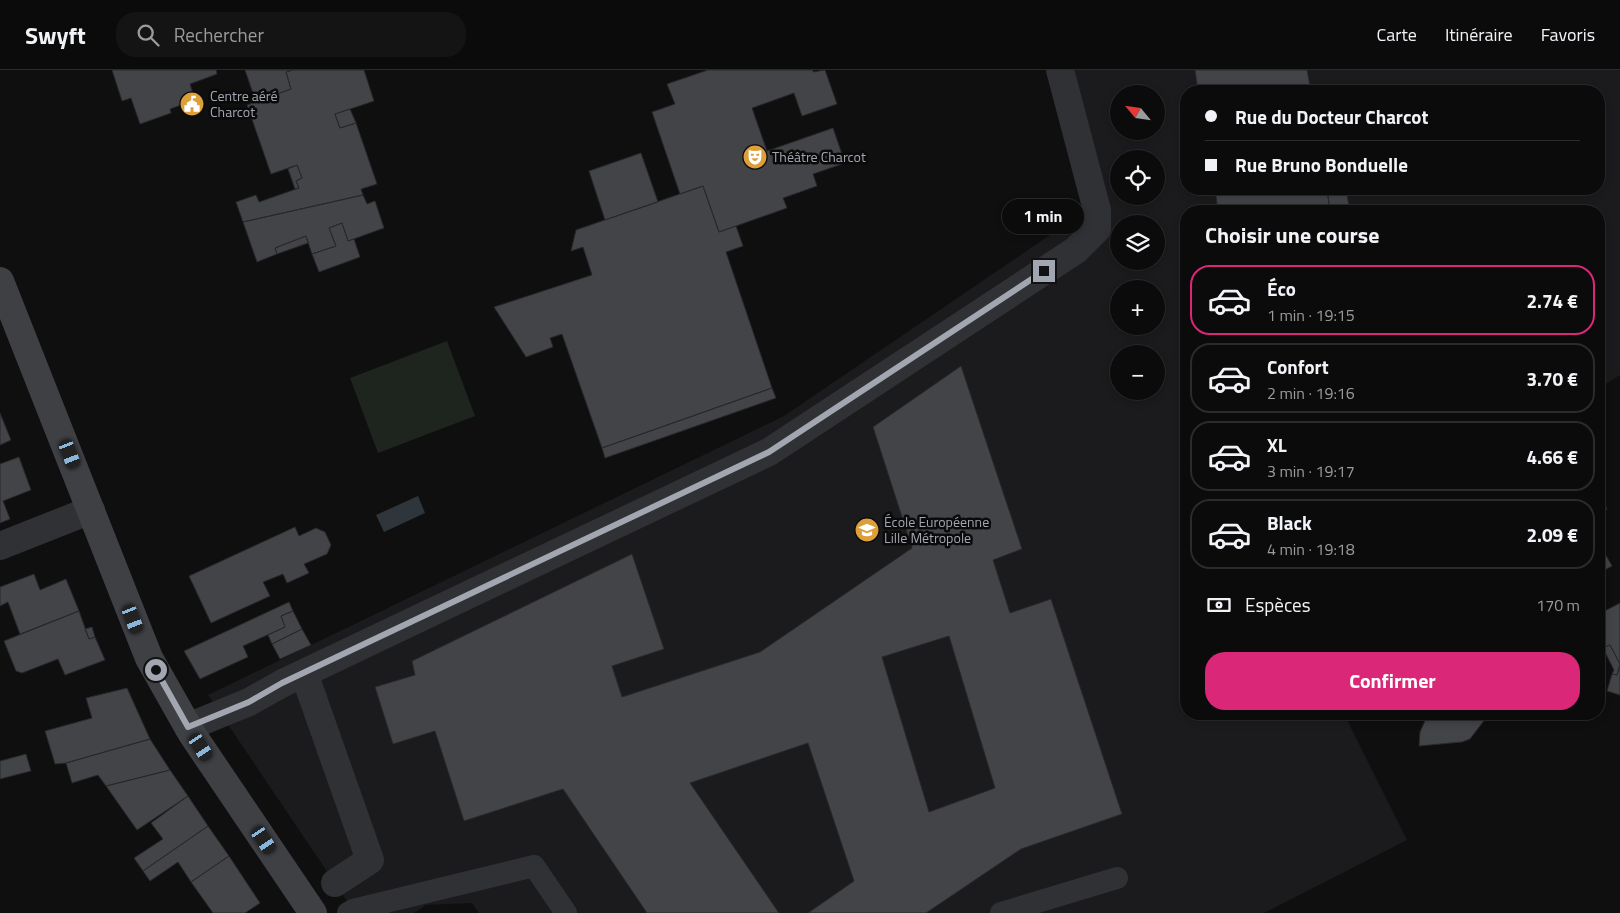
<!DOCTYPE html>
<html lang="fr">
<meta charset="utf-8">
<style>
:root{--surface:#0b0b0c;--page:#141415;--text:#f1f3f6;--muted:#9a9b9d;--line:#2b2b2d;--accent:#db2777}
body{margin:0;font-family:"Titillium Web",sans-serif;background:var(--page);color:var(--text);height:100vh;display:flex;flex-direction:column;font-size:19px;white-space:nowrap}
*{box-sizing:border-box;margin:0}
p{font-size:16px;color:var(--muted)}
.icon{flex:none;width:28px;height:28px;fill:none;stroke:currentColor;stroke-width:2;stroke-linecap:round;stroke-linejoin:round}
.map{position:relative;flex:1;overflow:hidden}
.sheet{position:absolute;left:1180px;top:135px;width:425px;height:515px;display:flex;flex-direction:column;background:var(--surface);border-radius:20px;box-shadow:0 2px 8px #0003,0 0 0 1px var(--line)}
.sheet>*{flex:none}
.banner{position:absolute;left:1180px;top:15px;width:425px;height:110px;border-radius:20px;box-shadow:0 2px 8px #0003,0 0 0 1px var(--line);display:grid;align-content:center;height:110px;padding:0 25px;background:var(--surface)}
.needle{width:32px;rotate:299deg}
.fabs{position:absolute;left:1110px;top:15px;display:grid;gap:10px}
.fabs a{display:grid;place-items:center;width:55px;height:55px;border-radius:50%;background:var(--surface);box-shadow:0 2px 8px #0003,0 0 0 1px var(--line);font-size:25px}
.end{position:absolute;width:22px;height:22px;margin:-11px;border:6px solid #a2a6b0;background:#111;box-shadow:0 0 0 2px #111}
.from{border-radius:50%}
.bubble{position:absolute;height:35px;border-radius:18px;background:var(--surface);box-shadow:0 2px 8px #0003,0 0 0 1px var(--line);font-size:16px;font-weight:700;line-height:35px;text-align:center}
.car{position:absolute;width:15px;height:30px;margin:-15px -8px;border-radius:6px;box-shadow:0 0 4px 1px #0007;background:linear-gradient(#222 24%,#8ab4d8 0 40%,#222 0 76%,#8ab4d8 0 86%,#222 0)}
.banner b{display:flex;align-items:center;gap:18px;height:48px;font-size:19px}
.banner b+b{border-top:1px solid var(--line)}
.banner i{width:12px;height:12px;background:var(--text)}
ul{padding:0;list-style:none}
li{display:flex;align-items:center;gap:15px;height:70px;margin:0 10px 8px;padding:0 15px;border:2px solid var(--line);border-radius:20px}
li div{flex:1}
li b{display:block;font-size:19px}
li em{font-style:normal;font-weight:700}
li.selected{border-color:var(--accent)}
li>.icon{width:45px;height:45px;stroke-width:1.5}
h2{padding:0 25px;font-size:22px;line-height:60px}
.pay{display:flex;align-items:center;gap:12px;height:55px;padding:0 25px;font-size:19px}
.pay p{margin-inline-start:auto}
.action{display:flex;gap:10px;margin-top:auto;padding:10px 25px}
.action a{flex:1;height:58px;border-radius:20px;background:var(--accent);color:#fff;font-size:20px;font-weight:700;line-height:58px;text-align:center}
header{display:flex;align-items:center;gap:30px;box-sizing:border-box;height:70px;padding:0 25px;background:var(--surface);border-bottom:1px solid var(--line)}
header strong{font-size:24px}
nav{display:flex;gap:28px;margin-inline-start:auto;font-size:18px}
.search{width:350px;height:45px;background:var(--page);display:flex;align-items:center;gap:12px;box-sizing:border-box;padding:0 18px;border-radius:20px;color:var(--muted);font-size:19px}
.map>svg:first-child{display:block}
.built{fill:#1b1b1d;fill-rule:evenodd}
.green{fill:#1e241e}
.water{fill:#2e363b}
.building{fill:#434448;stroke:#29292c;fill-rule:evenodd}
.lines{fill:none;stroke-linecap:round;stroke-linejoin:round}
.lane{stroke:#303135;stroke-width:22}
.street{stroke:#303135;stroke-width:28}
.secondary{stroke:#3f4044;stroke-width:28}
.route{stroke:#a2a6b0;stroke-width:6}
.labels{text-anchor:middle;stroke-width:5;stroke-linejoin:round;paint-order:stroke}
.poi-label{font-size:14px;fill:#a2a6b0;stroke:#0a0a0b;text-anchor:start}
</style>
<header>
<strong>Swyft</strong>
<div class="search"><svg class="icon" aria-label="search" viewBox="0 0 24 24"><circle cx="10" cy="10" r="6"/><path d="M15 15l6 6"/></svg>Rechercher</div>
<nav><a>Carte</a><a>Itinéraire</a><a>Favoris</a></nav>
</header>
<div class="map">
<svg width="1620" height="843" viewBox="0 0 1620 843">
<rect width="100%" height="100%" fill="#0f0f10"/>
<path class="built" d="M1071 0H1620V305L1599 318V141H1186V644H1344L1407 770 1264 843H479L472 833 426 835 414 843H355L208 625 784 346 1103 129ZM1186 21H1599V119H1186ZM1119 24H1156V61H1119ZM1119 89H1156V126H1119ZM1119 154H1156V191H1119ZM1119 219H1156V256H1119ZM1119 284H1156V321H1119Z"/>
<path class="green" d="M447 271 475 346 378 383 350 308Z"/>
<path class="water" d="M418 426 425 443 384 462 376 445Z"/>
<path class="building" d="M112 0H216L217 4 190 14 195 30 170 39 171 43 140 54 131 28 122 31Z
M245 0H293L286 2 291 19 256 32Z
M293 0H364L374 31 335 44 340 58 356 53 377 114 361 119 363 125 243 152 236 132 256 125 259 132 299 118 296 111 302 108 297 95 271 104 247 35 291 19 286 2Z
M708 0H813V2L825 0 837 34 802 46 794 23 752 38 767 81 833 58 845 93 813 104 817 116 783 128 787 138 719 162 703 116 680 124 652 42 675 34 667 14Z
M1195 0H1307L1311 21H1198Z
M350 39 356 53 340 58 335 44Z
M641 83 658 132 605 150 589 101Z
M297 95 302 108 296 111 299 118 295 119 288 99Z
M703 116 719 162 736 156 743 176 726 182 772 318 602 378 562 264 550 268 553 277 526 287 494 237 592 205 583 177 571 181 576 160Z
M1215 119H1327L1330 141H1218Z
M1327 119H1346L1350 141H1330Z
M363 125 367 134 375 131 384 158 348 171 342 153 329 158 336 176 312 184 306 166 275 178 277 184 257 192 243 152Z
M342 153 348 171 354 169 360 187 319 202 312 184 336 176 329 158Z
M306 166 308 173 277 184 275 178Z
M961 296 1022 479 993 490 1010 543 1051 529 1122 744 1021 779 926 843H808L854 811 808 673 690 713 779 843H647L563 719 464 751 435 661 393 674 375 617 415 605 412 591 632 484 664 579 612 596 622 627 760 582 912 478 873 357ZM949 566 995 718 929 742 882 587Z
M772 318 776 328 605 388 602 378Z
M0 343 11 370 0 375Z
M19 387 31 420 3 431 10 449 0 453V394Z
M1599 424 1607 439 1599 444Z
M295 457 299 466 316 458 325 462 331 475 327 484 304 494 309 503 287 513 283 504 263 512 270 526 211 553 189 506Z
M1599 473 1612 496 1599 503Z
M34 504 40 520 66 509 79 541 20 564 8 532 0 536V517Z
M289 532 293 541 281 546 285 557 243 576 248 587 200 609 184 581Z
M1620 533V594L1610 575 1603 578 1599 570V544Z
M79 541 89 569 95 567 105 590 65 605 58 589 22 603 16 601 4 571Z
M293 541 302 559 272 574 268 565 285 557 281 546Z
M92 557 95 567 89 569 85 559Z
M302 559 311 575 280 589 272 574Z
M1610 575 1620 594 1617 605 1612 604 1614 600 1603 578Z
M1620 595V625L1607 621 1612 604 1617 605Z
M127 618 150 669 66 693 55 694 45 661 92 648 86 628Z
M1428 644H1489L1470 669 1462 672 1419 676 1420 662Z
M150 669 170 700 106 716 98 705 72 713 66 693Z
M26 684 31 701 0 709V691Z
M170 700 188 726 137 760 106 716Z
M188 726 208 756 143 801 134 788 163 769 151 753Z
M208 756 229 786 191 812 178 792 150 811 143 801Z
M229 786 260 833 245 843H213L191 812Z"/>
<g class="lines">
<path class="lane" d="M348 843 353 840 534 796 566 843
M1001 843 1117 808"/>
<path class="street" d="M0 476 91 440
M304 603 370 790 335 813
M188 657 249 632 283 613 769 382 1076 180 1097 159V140L1060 0"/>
<path class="secondary" d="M0 211 149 588 192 664 313 843"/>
</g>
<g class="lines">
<path class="route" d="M156 600 188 657 249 632 282 613 769 382 1044 201"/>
</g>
<defs>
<symbol id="civic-disc" viewBox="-11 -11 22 22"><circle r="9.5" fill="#dd9f3a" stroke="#0a0a0b"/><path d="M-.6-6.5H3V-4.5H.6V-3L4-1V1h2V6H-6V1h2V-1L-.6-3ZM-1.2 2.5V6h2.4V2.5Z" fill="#fff"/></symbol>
<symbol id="theatre-disc" viewBox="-11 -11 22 22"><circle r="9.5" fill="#dd9f3a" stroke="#0a0a0b"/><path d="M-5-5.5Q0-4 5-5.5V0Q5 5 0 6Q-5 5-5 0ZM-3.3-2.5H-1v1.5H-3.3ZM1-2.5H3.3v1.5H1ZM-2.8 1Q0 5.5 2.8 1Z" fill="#fff"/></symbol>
<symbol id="school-disc" viewBox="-11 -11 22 22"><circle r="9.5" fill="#dd9f3a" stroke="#0a0a0b"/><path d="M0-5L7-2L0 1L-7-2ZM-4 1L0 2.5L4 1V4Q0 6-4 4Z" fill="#fff"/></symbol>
</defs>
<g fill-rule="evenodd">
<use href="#civic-disc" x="178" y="20" width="28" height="28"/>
<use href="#theatre-disc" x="741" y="73" width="28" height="28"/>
<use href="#school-disc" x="853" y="446" width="28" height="28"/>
</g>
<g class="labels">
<g class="poi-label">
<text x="210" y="31">Centre aéré<tspan x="210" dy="16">Charcot</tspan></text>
<text x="772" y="92">Théâtre Charcot</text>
<text x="884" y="457">École Européenne<tspan x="884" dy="16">Lille Métropole</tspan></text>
</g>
</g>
</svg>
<div class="fabs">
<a><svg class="needle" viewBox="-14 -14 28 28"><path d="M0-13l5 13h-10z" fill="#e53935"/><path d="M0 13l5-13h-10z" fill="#9a9b9d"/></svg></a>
<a><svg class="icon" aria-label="locate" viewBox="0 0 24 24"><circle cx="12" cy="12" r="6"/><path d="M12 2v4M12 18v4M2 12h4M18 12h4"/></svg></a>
<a><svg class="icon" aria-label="layers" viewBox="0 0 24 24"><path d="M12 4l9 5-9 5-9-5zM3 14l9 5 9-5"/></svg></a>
<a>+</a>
<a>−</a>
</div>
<i class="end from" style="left:156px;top:600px"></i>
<i class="end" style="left:1044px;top:201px"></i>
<div class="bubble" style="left:1002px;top:129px;width:82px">1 min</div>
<i class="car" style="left:70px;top:384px;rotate:159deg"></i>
<i class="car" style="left:133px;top:549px;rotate:159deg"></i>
<i class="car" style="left:201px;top:677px;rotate:147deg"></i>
<i class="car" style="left:264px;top:770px;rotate:146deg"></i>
<div class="banner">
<b><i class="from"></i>Rue du Docteur Charcot</b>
<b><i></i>Rue Bruno Bonduelle</b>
</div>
<section class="sheet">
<h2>Choisir une course</h2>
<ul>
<li class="selected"><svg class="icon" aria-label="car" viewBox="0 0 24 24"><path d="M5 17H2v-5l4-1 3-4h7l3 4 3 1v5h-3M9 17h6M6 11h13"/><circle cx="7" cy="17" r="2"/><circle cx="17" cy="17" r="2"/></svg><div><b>Éco</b><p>1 min · 19:15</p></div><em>2.74 €</em></li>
<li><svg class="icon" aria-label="car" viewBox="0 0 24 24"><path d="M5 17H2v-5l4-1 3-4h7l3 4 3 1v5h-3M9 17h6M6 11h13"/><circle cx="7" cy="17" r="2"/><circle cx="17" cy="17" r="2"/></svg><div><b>Confort</b><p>2 min · 19:16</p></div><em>3.70 €</em></li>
<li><svg class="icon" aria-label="car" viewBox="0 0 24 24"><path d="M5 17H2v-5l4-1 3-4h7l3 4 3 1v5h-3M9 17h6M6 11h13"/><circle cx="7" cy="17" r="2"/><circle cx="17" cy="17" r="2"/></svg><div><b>XL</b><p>3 min · 19:17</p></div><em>4.66 €</em></li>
<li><svg class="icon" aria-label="car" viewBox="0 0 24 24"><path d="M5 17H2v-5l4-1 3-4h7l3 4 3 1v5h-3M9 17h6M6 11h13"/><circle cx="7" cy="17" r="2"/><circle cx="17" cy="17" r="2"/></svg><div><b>Black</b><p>4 min · 19:18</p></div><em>2.09 €</em></li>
</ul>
<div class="pay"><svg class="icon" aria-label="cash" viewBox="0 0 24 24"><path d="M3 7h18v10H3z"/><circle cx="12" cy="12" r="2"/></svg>Espèces<p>170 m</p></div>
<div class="action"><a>Confirmer</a></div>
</section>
</div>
